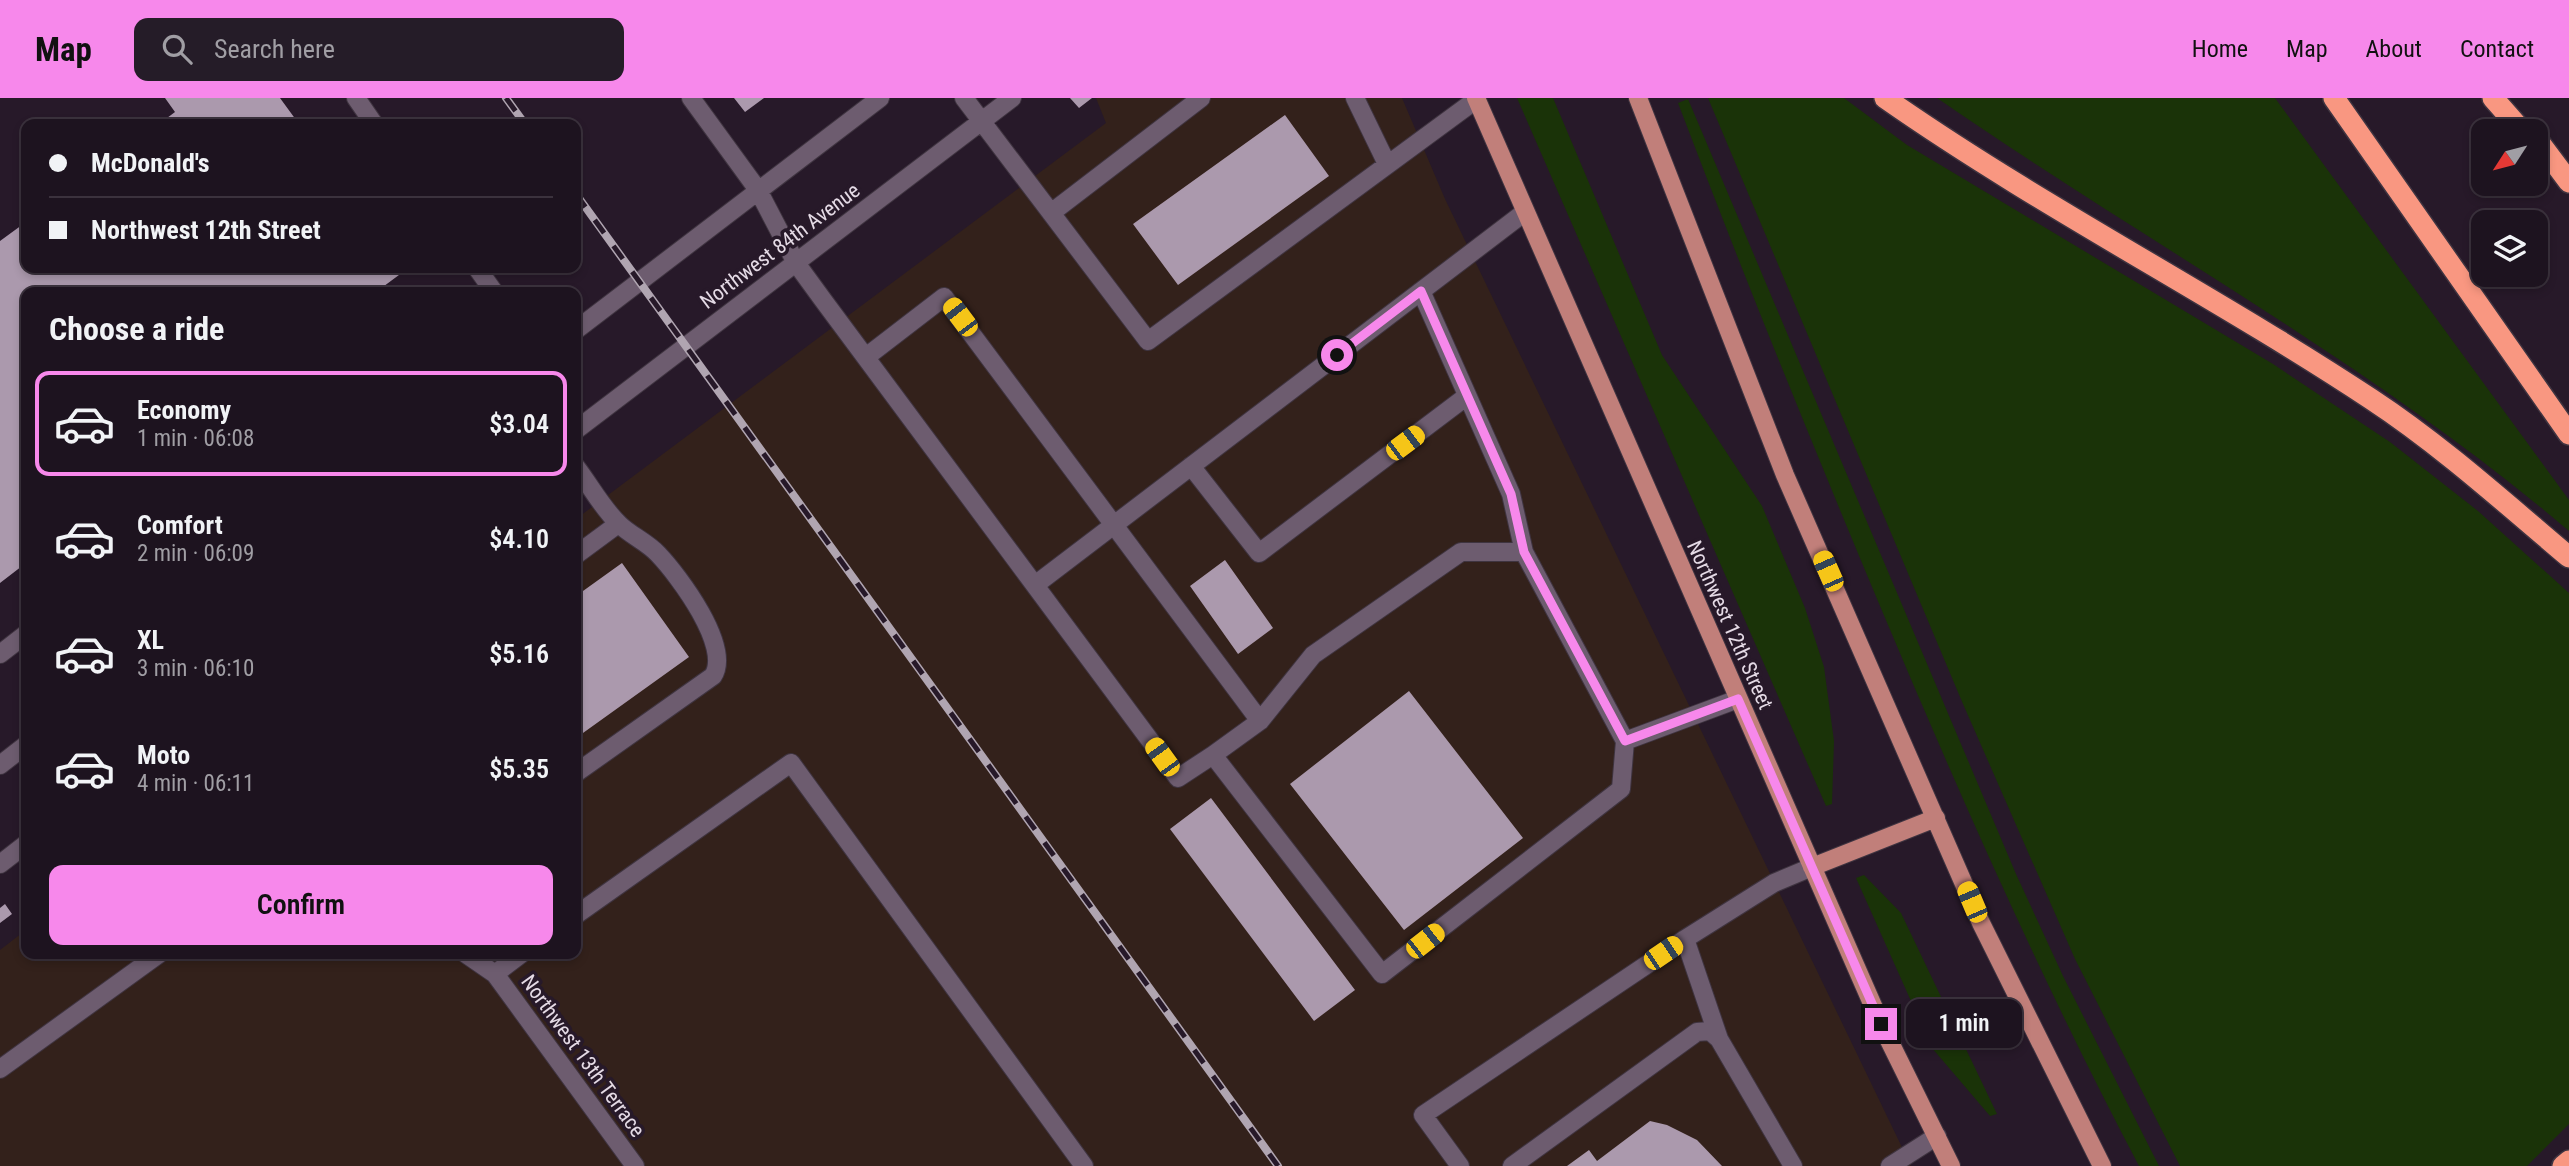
<!DOCTYPE html>
<meta charset="utf-8">
<style>
:root{--surface:#1d131f;--page:#251c28;--text:#f1f3f6;--muted:#a09ea4;--line:#3b323d;--accent:#f788eb}
body{margin:0;font-family:"Roboto Condensed",sans-serif;background:var(--page);color:var(--text);height:100vh;display:flex;flex-direction:column;font-size:26px;white-space:nowrap}
*{box-sizing:border-box;margin:0}
p{font-size:23px;color:var(--muted)}
.icon{flex:none;width:38px;height:38px;fill:none;stroke:currentColor;stroke-width:2;stroke-linecap:round;stroke-linejoin:round}
.map{position:relative;flex:1;overflow:hidden}
.sheet{position:absolute;left:21px;top:189px;width:560px;height:672px;display:flex;flex-direction:column;background:var(--surface);border-radius:14px;box-shadow:0 4px 10px #0003,0 0 0 2px var(--line)}
.sheet>*{flex:none}
.hud{position:absolute;left:21px;top:21px;width:560px;height:154px;border-radius:14px;box-shadow:0 4px 10px #0003,0 0 0 2px var(--line);display:grid;align-content:center;height:154px;padding:0 28px;background:var(--surface)}
.needle{width:46px;rotate:234deg}
.buttons{position:absolute;left:2471px;top:21px;display:grid;gap:14px}
.buttons a{display:grid;place-items:center;width:77px;height:77px;border-radius:14px;background:var(--surface);box-shadow:0 4px 10px #0003,0 0 0 2px var(--line);font-size:35px}
.end{position:absolute;width:32px;height:32px;margin:-16px;border:9px solid #f788eb;background:#111;box-shadow:0 0 0 4px #111}
.from{border-radius:50%}
.bubble{position:absolute;height:49px;border-radius:14px;background:var(--surface);box-shadow:0 4px 10px #0003,0 0 0 2px var(--line);font-size:23px;font-weight:600;line-height:49px;text-align:center}
.car{position:absolute;width:21px;height:42px;margin:-21px -10px;border-radius:9px;box-shadow:0 0 5px 2px #0007;background:linear-gradient(#f5c518 24%,#345 0 40%,#f5c518 0 76%,#345 0 86%,#f5c518 0)}
.hud b{display:flex;align-items:center;gap:24px;height:66px;font-size:26px}
.hud b+b{border-top:2px solid var(--line)}
.hud i{width:18px;height:18px;background:var(--text)}
ul{padding:0;list-style:none}
li{display:flex;align-items:center;gap:21px;height:105px;margin:0 14px 10px;padding:0 14px;border:4px solid transparent;border-radius:14px}
li div{flex:1}
li b{display:block;font-size:26px}
li em{font-style:normal;font-weight:600}
li.selected{border-color:var(--accent)}
li>.icon{width:63px;height:63px;stroke-width:1.5}
h2{padding:0 28px;font-size:32px;line-height:84px}
.button{display:flex;gap:14px;margin-top:auto;padding:14px 28px}
.button a{flex:1;height:80px;border-radius:14px;background:var(--accent);color:#111;font-size:28px;font-weight:600;line-height:80px;text-align:center}
header{display:flex;align-items:center;gap:42px;box-sizing:border-box;height:98px;padding:0 35px;background:var(--accent);color:#111}
header strong{font-size:33px}
nav{display:flex;gap:38px;margin-inline-start:auto;font-size:24px}
.search{width:490px;height:63px;background:var(--page);display:flex;align-items:center;gap:18px;box-sizing:border-box;padding:0 24px;border-radius:14px;color:var(--muted);font-size:26px}
.map>svg:first-child{display:block}
.commercial{fill:#33211b}
.green{fill:#1a3308}
.building{fill:#ab99ad}
.lines{fill:none;stroke-linecap:round;stroke-linejoin:round}
.minor-casing{stroke:#3f3440;stroke-width:20}
.major-casing{stroke:#3f3440;stroke-width:20}
.highway-casing{stroke:#3f3440;stroke-width:24}
.minor{stroke:#6d5c6f;stroke-width:18}
.major{stroke:#c17f7a;stroke-width:18}
.highway{stroke:#f99781;stroke-width:21}
.rail-casing{stroke:#b0a5b1;stroke-width:8}
.rail{stroke:#271929;stroke-width:5;stroke-dasharray:16;stroke-linecap:butt}
.route{stroke:#f788eb;stroke-width:9}
.labels{text-anchor:middle;stroke-width:7;stroke-linejoin:round;paint-order:stroke}
.street-label{font-size:21px;fill:#e5dbe6;stroke:#271929}
</style>
<header>
<strong>Map</strong>
<div class="search"><svg class="icon" aria-label="search" viewBox="0 0 24 24"><circle cx="10" cy="10" r="6"/><path d="M15 15l6 6"/></svg>Search here</div>
<nav><a>Home</a><a>Map</a><a>About</a><a>Contact</a></nav>
</header>
<div class="map">
<svg width="2569" height="1068" viewBox="0 0 2569 1068">
<rect width="100%" height="100%" fill="#271929"/>
<path class="commercial" d="M1096 0H1402L1445 101 1911 1068H0V852L26 832V856H576V421L1106 25Z"/>
<path class="green" d="M1517 0H1553L1662 257 1762 408 1805 510 1824 569 1834 643 1832 706 1826 708Z
M1708 0H1844L1907 47 2273 266 2390 344 2478 413 2569 495V1026L2527 1068H2180L2075 861 1963 606Z
M1937 0H2275L2569 402V433C2374 267 2148 146 1937 0Z
M1688 1 2016 776 2063 878 2159 1068H2139C2043 886 1960 698 1880 508 1810 341 1742 174 1678 5Z
M1864 777 1901 815 1997 1016 1990 1018 1932 950 1856 780Z"/>
<path class="building" d="M165 0H280L299 26H159L175 14Z
M734 0H764L745 14Z
M1070 0H1092L1079 10Z
M1285 17 1329 78 1178 187 1133 126Z
M26 124V170H400L403 174 376 194H26V465L0 485V143Z
M1225 462 1273 530 1238 556 1190 488Z
M622 465 689 559 576 640V498Z
M1409 593 1523 740 1404 832 1290 686Z
M1211 700 1355 892 1314 923 1170 731Z
M5 806 12 816 0 825V810Z
M1650 1023 1667 1027 1697 1042 1722 1068H1567L1589 1052 1597 1063Z"/>
<g class="lines">
<defs>
<path id="minor" d="M356 0 374 26
M691 0 758 92 796 165 823 202 1178 680 1213 657
M964 0 1148 243 1477 1
M1355 0 1387 66
M1051 115 1201 0
M477 170 494 194
M1421 193 1511 396 1524 454 1625 643
M576 232 880 0
M866 259 944 199 1260 623
M576 332 1012 0
M1191 368 1259 455 1467 298
M576 369C590 387 602 410 619 426 630 437 647 444 658 456 679 478 732 549 713 578L576 675
M1524 454H1461L1313 557 1260 623 1213 657 1382 876 1621 691 1625 643 1738 601
M576 457 618 426
M1035 487 1525 114
M0 556 26 536
M0 667 26 647
M0 766 26 746
M576 817 791 665 1084 1068
M1685 841 1719 941
M466 856 495 876 635 1068
M495 876 521 856
M0 971 159 856
M1460 1068 1423 1017 1685 841 1774 785 1812 769
M1512 1068 1697 934 1710 933 1719 941 1793 1068
M1890 1068 1937 1038"/>
<path id="major" d="M1476 0 1881 926 1951 1068
M1638 0 1785 377 1981 825 2102 1068
M1812 769 1936 720"/>
<path id="highway" d="M1885 0C2041 109 2212 196 2371 301 2441 347 2505 405 2569 459
M2334 0 2569 336
M2493 0 2522 33
M2536 40 2569 84
M2563 1068 2569 1063"/>
</defs>
<use href="#minor" class="minor-casing"/>
<use href="#major" class="major-casing"/>
<use href="#highway" class="highway-casing"/>
<use href="#minor" class="minor"/>
<use href="#major" class="major"/>
<use href="#highway" class="highway"/>
<defs>
<path id="rail" d="M506 0 525 26
M576 96 1278 1068"/>
</defs>
<use href="#rail" class="rail-casing"/>
<use href="#rail" class="rail"/>
</g>
<g class="lines">
<path class="route" d="M1337 257 1421 193 1511 396 1524 454 1625 643 1738 601 1881 926"/>
</g>
<g class="labels">
<g class="street-label">
<text transform="translate(780 148) rotate(-37)" y="7">Northwest 84th Avenue</text>
<text transform="translate(1730 527) rotate(66)" y="7">Northwest 12th Street</text>
<text transform="translate(583 958) rotate(54)" y="7">Northwest 13th Terrace</text>
</g>
</g>
</svg>
<div class="buttons">
<a><svg class="needle" viewBox="-14 -14 28 28"><path d="M0-13l5 13h-10z" fill="#e53935"/><path d="M0 13l5-13h-10z" fill="#a09ea4"/></svg></a>
<a><svg class="icon" aria-label="layers" viewBox="0 0 24 24"><path d="M12 4l9 5-9 5-9-5zM3 14l9 5 9-5"/></svg></a>
</div>
<i class="end from" style="left:1337px;top:257px"></i>
<i class="end" style="left:1881px;top:926px"></i>
<div class="bubble" style="left:1906px;top:901px;width:116px">1 min</div>
<i class="car" style="left:960px;top:219px;rotate:323deg"></i>
<i class="car" style="left:1405px;top:345px;rotate:53deg"></i>
<i class="car" style="left:1828px;top:473px;rotate:336deg"></i>
<i class="car" style="left:1162px;top:659px;rotate:324deg"></i>
<i class="car" style="left:1972px;top:804px;rotate:337deg"></i>
<i class="car" style="left:1425px;top:843px;rotate:52deg"></i>
<i class="car" style="left:1663px;top:855px;rotate:56deg"></i>
<div class="hud">
<b><i class="from"></i>McDonald's</b>
<b><i></i>Northwest 12th Street</b>
</div>
<section class="sheet">
<h2>Choose a ride</h2>
<ul>
<li class="selected"><svg class="icon" aria-label="car" viewBox="0 0 24 24"><path d="M5 17H2v-5l4-1 3-4h7l3 4 3 1v5h-3M9 17h6M6 11h13"/><circle cx="7" cy="17" r="2"/><circle cx="17" cy="17" r="2"/></svg><div><b>Economy</b><p>1 min · 06:08</p></div><em>$3.04</em></li>
<li><svg class="icon" aria-label="car" viewBox="0 0 24 24"><path d="M5 17H2v-5l4-1 3-4h7l3 4 3 1v5h-3M9 17h6M6 11h13"/><circle cx="7" cy="17" r="2"/><circle cx="17" cy="17" r="2"/></svg><div><b>Comfort</b><p>2 min · 06:09</p></div><em>$4.10</em></li>
<li><svg class="icon" aria-label="car" viewBox="0 0 24 24"><path d="M5 17H2v-5l4-1 3-4h7l3 4 3 1v5h-3M9 17h6M6 11h13"/><circle cx="7" cy="17" r="2"/><circle cx="17" cy="17" r="2"/></svg><div><b>XL</b><p>3 min · 06:10</p></div><em>$5.16</em></li>
<li><svg class="icon" aria-label="car" viewBox="0 0 24 24"><path d="M5 17H2v-5l4-1 3-4h7l3 4 3 1v5h-3M9 17h6M6 11h13"/><circle cx="7" cy="17" r="2"/><circle cx="17" cy="17" r="2"/></svg><div><b>Moto</b><p>4 min · 06:11</p></div><em>$5.35</em></li>
</ul>
<div class="button"><a>Confirm</a></div>
</section>
</div>
